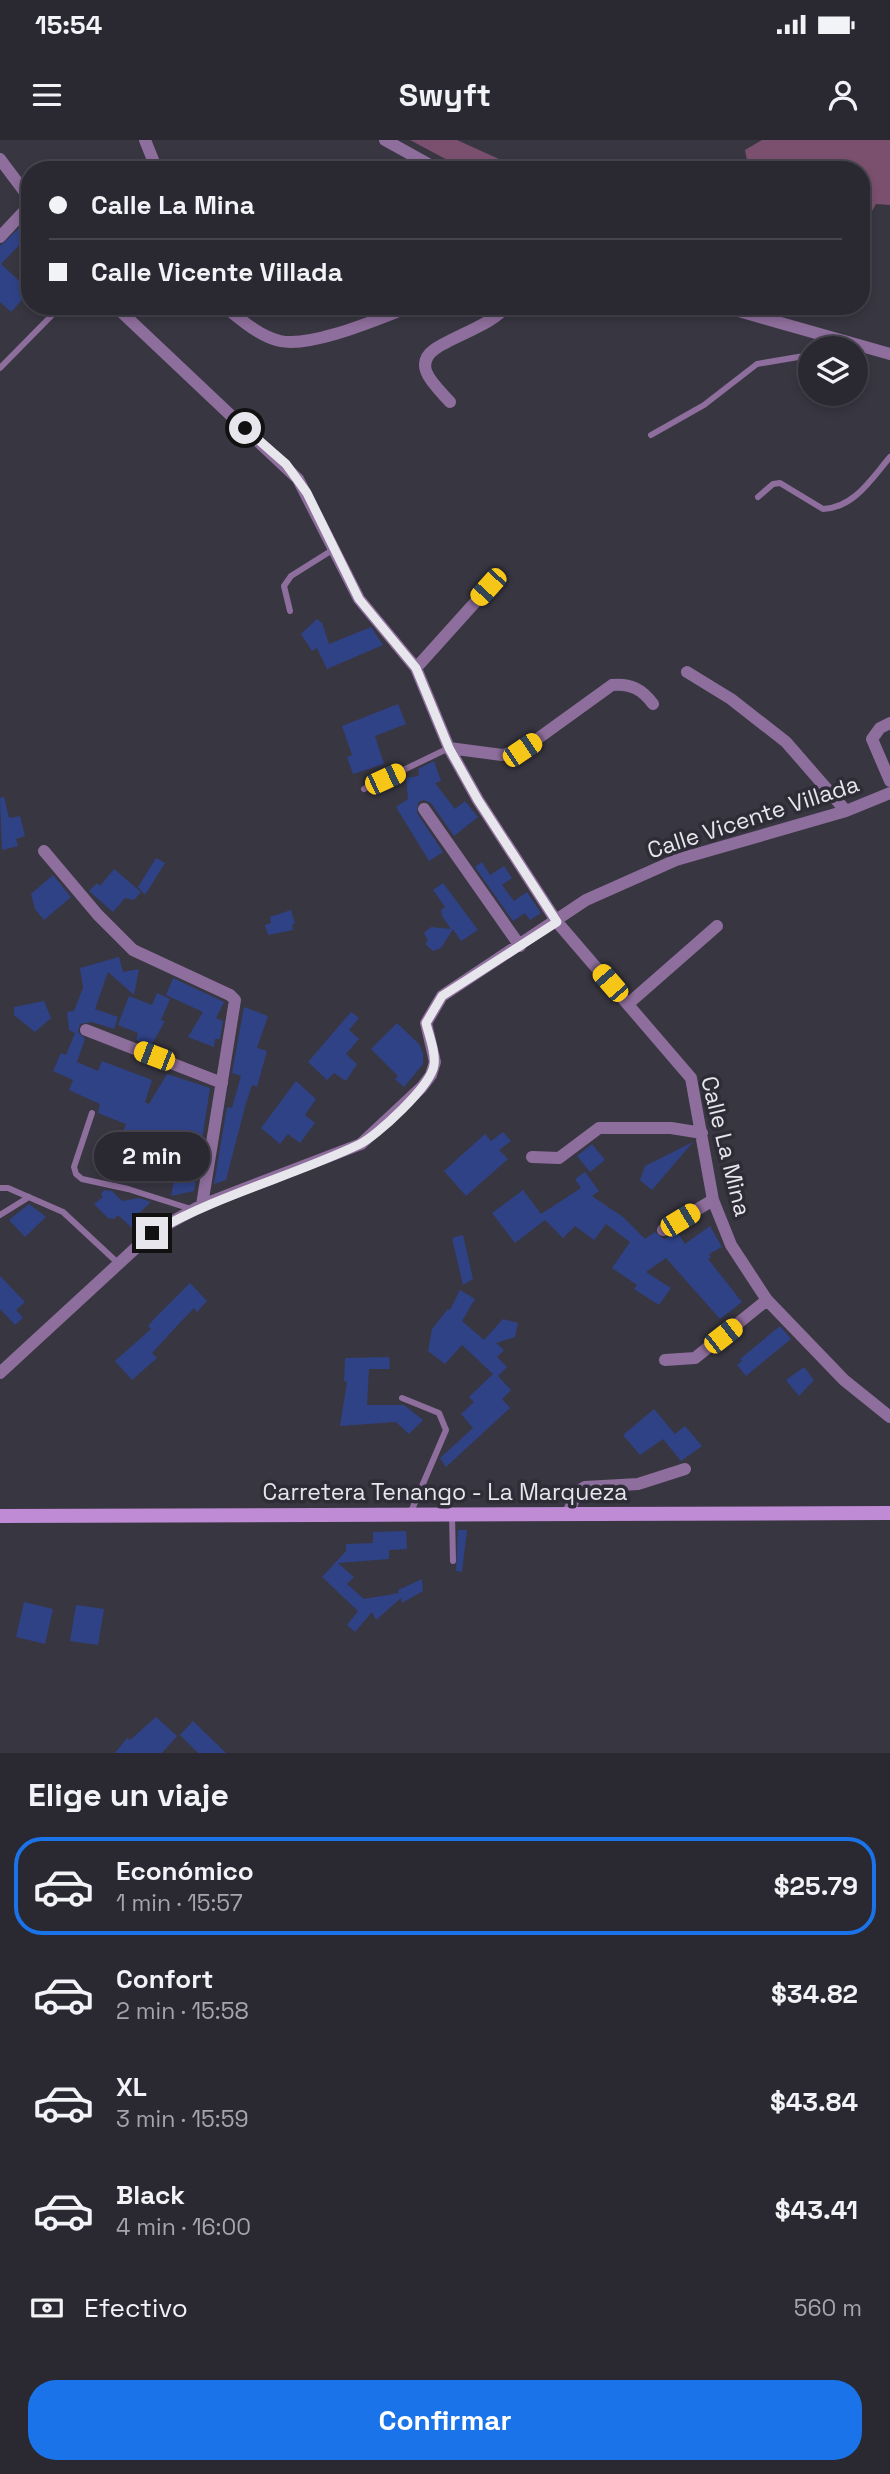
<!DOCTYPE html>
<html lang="es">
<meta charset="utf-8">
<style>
:root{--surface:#2a2831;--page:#36343d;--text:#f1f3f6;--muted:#a5a6ab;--line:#46444d;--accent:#1a73e8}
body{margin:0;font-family:"Space Grotesk",sans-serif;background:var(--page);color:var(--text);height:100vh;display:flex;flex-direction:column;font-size:26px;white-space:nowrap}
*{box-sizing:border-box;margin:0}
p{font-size:23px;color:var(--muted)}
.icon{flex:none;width:38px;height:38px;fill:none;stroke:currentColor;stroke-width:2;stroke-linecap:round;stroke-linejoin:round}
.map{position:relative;height:1613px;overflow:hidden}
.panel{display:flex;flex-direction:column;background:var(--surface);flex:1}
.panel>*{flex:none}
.top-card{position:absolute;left:21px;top:21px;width:849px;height:154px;border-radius:28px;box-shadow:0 4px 10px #0003,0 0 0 2px var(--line);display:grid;align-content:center;height:154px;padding:0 28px;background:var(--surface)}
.buttons{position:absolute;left:798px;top:196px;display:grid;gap:14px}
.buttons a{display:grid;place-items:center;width:70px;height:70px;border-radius:50%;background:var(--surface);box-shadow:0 4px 10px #0003,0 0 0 2px var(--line);font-size:35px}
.end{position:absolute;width:32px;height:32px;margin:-16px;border:9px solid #e7e6ec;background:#111;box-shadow:0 0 0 4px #111}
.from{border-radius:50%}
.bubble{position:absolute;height:49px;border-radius:24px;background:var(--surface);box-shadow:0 4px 10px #0003,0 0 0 2px var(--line);font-size:23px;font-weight:800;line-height:49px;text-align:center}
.car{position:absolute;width:21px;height:42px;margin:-21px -10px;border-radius:9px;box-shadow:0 0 5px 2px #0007;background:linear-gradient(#f5c518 24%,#345 0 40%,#f5c518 0 76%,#345 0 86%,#f5c518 0)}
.top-card b{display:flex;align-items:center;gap:24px;height:66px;font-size:26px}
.top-card b+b{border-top:2px solid var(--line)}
.top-card i{width:18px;height:18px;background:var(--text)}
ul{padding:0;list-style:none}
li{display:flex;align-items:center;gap:21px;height:98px;margin:0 14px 10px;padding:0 14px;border:4px solid transparent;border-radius:28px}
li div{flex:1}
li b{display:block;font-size:26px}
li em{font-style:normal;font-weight:800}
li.on{border-color:var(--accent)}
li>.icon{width:63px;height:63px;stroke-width:1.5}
h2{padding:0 28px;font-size:32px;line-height:84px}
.pay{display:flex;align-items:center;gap:18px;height:77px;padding:0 28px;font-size:26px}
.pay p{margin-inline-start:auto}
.button{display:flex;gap:14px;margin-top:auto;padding:14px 28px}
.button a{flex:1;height:80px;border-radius:28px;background:var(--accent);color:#fff;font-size:28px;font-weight:800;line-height:80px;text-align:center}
.status{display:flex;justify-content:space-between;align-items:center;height:49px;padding:0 35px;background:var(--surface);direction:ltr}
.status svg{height:19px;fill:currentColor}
header{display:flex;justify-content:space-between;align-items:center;height:91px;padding:0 28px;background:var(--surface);font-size:32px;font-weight:800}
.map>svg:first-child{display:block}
.green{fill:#7b4f6e}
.building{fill:#304286}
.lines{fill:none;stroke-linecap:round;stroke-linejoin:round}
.service{stroke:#8e6e9c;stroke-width:6}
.minor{stroke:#8e6e9c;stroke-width:12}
.secondary{stroke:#bf8bd5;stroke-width:14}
.route{stroke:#e7e6ec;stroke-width:9}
.labels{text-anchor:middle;stroke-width:7;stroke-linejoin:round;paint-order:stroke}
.street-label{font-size:23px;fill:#e7e6ec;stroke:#2e2c36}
</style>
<div class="status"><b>15:54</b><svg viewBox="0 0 49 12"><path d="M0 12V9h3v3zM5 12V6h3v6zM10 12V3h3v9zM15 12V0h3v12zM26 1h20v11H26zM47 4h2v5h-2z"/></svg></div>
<header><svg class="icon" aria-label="menu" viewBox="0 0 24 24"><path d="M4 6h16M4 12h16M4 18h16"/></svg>Swyft<svg class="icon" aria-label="person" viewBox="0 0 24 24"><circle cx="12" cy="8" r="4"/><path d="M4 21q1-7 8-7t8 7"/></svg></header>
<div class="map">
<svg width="890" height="1613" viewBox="0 0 890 1613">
<rect width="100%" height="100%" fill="#383641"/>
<path class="green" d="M410 0H457L519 28 530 30H466Z
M762 0H890V65L876 64 861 91V30H749L745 10Z"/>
<path class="building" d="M30 78V94L1 124 30 151 11 172 0 162V106Z
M317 479 322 483 329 504 371 487 383 505 327 529 317 508 312 511 301 494Z
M398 564 406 584 375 596 384 624 353 634 347 617 352 615 342 586Z
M434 621 441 641 435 643 455 669 465 661 478 677 454 696 431 663 424 660 418 662 417 673 443 712 429 721 396 667 408 659 406 638 419 636 418 629Z
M4 657 9 678 20 676 25 696 16 699 18 706 2 710 0 658Z
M156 718 165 723 145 755 138 747Z
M482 722 490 735 504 726 512 738 502 745 514 761 527 752 541 773 530 780 525 773 513 781 475 727Z
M114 729 141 752 134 760 125 758 113 772 89 751 97 743 100 746Z
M53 735 71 757 44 780 35 769 31 754Z
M443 743 478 790 461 801 453 789 441 808 433 811 425 804 428 801 424 793 431 787 451 789 442 776 441 770 445 767 433 750Z
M291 770 295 784H292L293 790 268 795 265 785 271 783 270 777Z
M119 817 123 832 139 829 134 855 108 832 95 869 118 877 114 889 92 882 80 884 78 892 85 899 77 922 98 931 102 921 152 940 145 962 149 964 167 934 210 948 194 1051 171 1056 175 1035 153 1027 160 1009 122 994 126 984 98 973 100 964 69 950 73 940 53 931 61 913 66 915 75 893 69 890 67 872 74 871 83 848 80 828Z
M173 838 224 862 216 878 223 881 220 899H215L214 907 188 897 203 872 166 855Z
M157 853 170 859 161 880 165 881 151 906 136 900 138 893 118 885 129 856 152 865Z
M44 861 51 878 35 892 14 875V867Z
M244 867 268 876 257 908 267 911 257 947 252 945 246 963 226 1040 214 1044 227 967 232 968 241 936 232 933Z
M351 872 359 878 349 890 359 899 346 914 357 924 346 941 334 933 327 940 308 922Z
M397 883 419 904 423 913V924L404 947 395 939 398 936 371 909Z
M296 941 316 959 305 975 315 983 300 1003 288 994 280 1004 261 988Z
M503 992 511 1001 499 1010 508 1019 466 1056 444 1031 485 994 491 1001Z
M693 1002 652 1050 640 1040 645 1026Z
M592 1004 605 1020 590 1032 577 1016Z
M585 1032 599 1051 592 1056 623 1077 645 1099 655 1092 664 1099 677 1092 685 1104 710 1086 722 1107 709 1114 711 1117 708 1119 742 1162 720 1179 666 1118 646 1132 671 1148 659 1165 634 1149 637 1145 612 1128 630 1102 606 1084 594 1100 575 1086 563 1098 545 1080 515 1103 492 1073 523 1050 541 1074 581 1048 575 1039Z
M104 1050 112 1051 122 1061 139 1058 151 1062 136 1076 140 1081 132 1088 118 1075 114 1079 108 1078 94 1064 103 1057 101 1054Z
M29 1064 46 1077 25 1097 9 1080Z
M463 1095 473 1139 463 1145 452 1098Z
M0 1136 25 1162 16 1170 23 1178 15 1185 0 1169Z
M190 1143 207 1161 197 1172 194 1168 175 1188 152 1213 157 1218 132 1240 115 1221 151 1189 148 1186 154 1179Z
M460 1150 475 1159 462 1181 484 1200 503 1179 518 1183 515 1197 496 1203 504 1210 497 1217 507 1227 498 1236 511 1250 502 1259 510 1268 446 1327 440 1318 473 1288 461 1274 474 1262 469 1257 493 1234 462 1205 445 1224 428 1211 432 1189 448 1169 450 1170Z
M780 1186 791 1199 746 1236 737 1225 742 1221 740 1219Z
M389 1217 390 1229H369L367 1265H404L423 1280 409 1294 396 1282 340 1286 347 1242 344 1241 345 1218Z
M804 1227 814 1240 799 1256 786 1240Z
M654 1269 675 1294 685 1286 702 1306 681 1321 663 1299 640 1315 623 1295Z
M458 1390H467L462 1432 456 1431Z
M406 1391 407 1409 389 1410V1419L338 1423 354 1437 347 1444 364 1459 399 1453 398 1450 422 1439 423 1451 402 1463 401 1458 376 1480 372 1472 355 1492 347 1485 358 1471 322 1437 346 1411V1404L373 1403V1392Z
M24 1462 53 1469 45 1504 16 1497Z
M76 1465 104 1469 98 1505 70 1501Z
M156 1577 177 1596 162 1613H115L127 1598 130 1600Z
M193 1581 226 1613H198L180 1595Z"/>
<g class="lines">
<path class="service" d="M0 228 61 166
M651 295 704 265 757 224 810 215
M758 357 773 344 780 343 823 369C854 368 872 338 890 317
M290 471 284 446 291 436 334 409
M364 649 449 608
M92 973 74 1027 76 1034 82 1039 128 1049 191 1069
M0 1048H8L63 1072 119 1124
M0 1075 29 1057
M402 1258 439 1273 446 1290 410 1374
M452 1375 453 1421"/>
<path class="minor" d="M145 0 157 30
M385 0 439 30
M0 19 30 59
M0 97 30 65
M115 166 298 339 359 459 416 528 449 608 478 660 557 782 691 938 713 1060 731 1105 767 1160 844 1240 890 1277
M224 166C240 179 259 196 280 201 313 208 380 178 412 166
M721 166 890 214
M450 262C436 246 411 226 435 209 454 196 496 183 506 166
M416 528 488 448
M687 532 731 559 786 602 846 671
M890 583 880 588 872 599 890 641
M449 608 502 615 522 610 612 545C630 543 642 549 653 564
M424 669 520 806
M44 711 98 775 133 810 230 855 235 860 202 1065
M628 864 717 786
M86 890 222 943
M532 1017 559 1018 599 988H671L702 993
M663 1090 713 1060
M665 1220 695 1218 767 1160
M0 1233 152 1093 202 1065 361 1004 422 947 431 935 435 922 426 883 442 856 586 760 676 720 846 671 890 653
M567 1375 578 1351 585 1347 638 1344 685 1329"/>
<path class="secondary" d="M0 1376 890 1373"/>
</g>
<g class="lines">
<path class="route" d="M152 1093C218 1055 290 1037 358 1005 377 996 431 946 434 925 436 912 429 896 426 883L442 856 557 782 478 660 449 608 416 528 359 459 307 353 286 324 245 288"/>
</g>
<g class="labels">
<g class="street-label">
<text transform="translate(753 677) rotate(-18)" y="8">Calle Vicente Villada</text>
<text transform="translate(726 1006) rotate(76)" y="8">Calle La Mina</text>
<text x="445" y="1360">Carretera Tenango - La Marqueza</text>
</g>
</g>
</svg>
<div class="buttons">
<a><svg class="icon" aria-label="layers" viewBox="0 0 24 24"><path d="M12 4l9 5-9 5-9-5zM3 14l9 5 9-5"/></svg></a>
</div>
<i class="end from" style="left:245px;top:288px"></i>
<i class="end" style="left:152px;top:1093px"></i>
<div class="bubble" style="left:94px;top:992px;width:116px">2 min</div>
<i class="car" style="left:488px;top:447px;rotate:222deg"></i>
<i class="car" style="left:522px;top:610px;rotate:56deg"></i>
<i class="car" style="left:385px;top:639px;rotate:65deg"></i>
<i class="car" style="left:610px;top:843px;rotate:319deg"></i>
<i class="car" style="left:154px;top:916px;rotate:291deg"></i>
<i class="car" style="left:680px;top:1080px;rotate:59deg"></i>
<i class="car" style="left:723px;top:1196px;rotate:52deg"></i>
<div class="top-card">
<b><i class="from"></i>Calle La Mina</b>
<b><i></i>Calle Vicente Villada</b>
</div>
</div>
<section class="panel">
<h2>Elige un viaje</h2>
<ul>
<li class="on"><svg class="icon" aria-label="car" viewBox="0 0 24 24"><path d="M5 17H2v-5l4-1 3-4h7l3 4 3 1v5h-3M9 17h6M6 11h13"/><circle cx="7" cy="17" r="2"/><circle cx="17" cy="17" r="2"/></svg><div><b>Económico</b><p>1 min · 15:57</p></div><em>$25.79</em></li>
<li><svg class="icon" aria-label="car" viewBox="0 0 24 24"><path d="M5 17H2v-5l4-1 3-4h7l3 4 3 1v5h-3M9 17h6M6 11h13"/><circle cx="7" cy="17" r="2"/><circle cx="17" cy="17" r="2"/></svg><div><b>Confort</b><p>2 min · 15:58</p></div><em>$34.82</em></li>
<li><svg class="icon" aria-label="car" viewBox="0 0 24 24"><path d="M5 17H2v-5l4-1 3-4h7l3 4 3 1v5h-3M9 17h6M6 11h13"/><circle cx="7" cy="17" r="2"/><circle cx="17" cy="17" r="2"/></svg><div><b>XL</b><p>3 min · 15:59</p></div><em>$43.84</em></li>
<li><svg class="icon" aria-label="car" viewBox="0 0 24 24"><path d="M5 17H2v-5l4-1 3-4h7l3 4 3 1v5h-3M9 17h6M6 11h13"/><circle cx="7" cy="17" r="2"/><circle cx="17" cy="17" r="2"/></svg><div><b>Black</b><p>4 min · 16:00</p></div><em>$43.41</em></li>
</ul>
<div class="pay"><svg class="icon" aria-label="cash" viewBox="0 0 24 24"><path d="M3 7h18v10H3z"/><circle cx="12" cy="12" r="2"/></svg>Efectivo<p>560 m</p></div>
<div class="button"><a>Confirmar</a></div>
</section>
